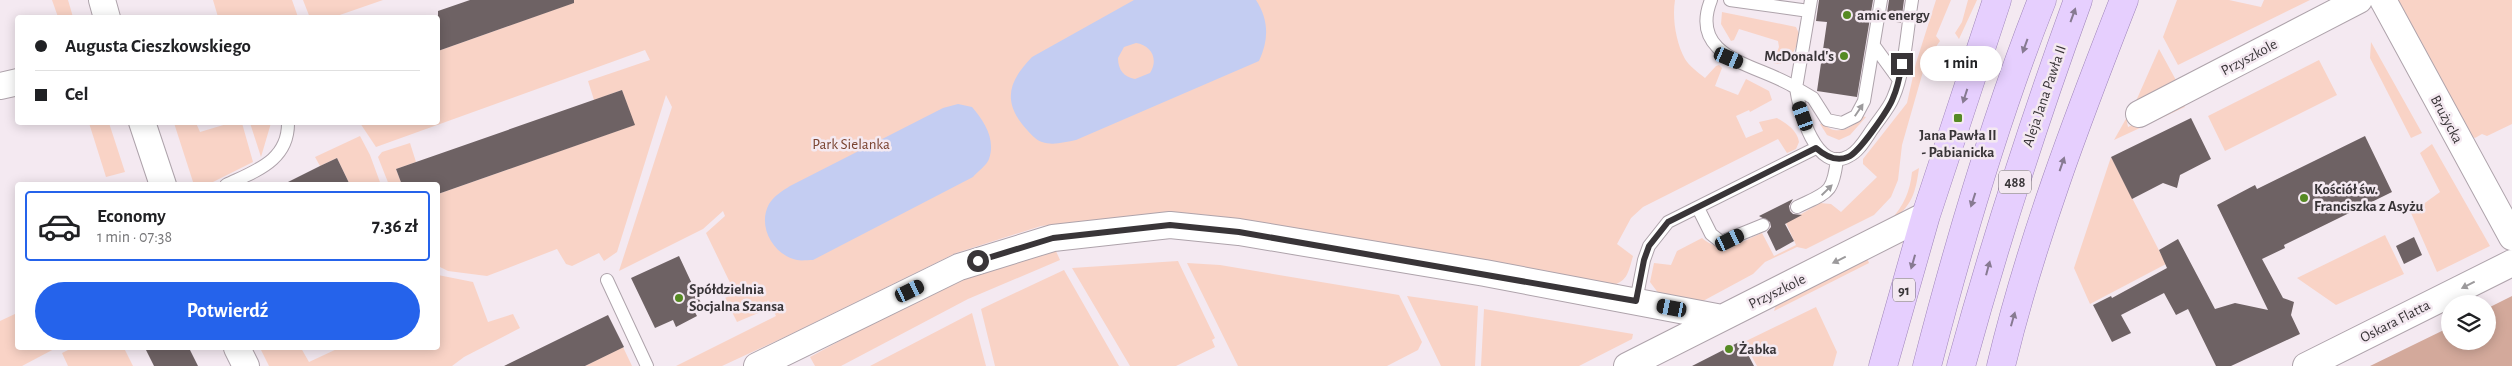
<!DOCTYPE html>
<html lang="pl">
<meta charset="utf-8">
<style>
:root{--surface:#fff;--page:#f2f2f2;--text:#202124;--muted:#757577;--line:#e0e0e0;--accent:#2563eb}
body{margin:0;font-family:"Alegreya Sans",sans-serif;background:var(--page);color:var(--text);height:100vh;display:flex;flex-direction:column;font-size:19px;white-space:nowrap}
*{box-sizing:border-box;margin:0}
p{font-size:16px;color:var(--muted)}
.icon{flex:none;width:28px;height:28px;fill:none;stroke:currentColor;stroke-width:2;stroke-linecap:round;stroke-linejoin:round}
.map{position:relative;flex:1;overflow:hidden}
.drawer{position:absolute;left:15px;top:182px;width:425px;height:168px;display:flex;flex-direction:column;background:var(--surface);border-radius:5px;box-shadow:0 2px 12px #0003}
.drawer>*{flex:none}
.guide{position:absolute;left:15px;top:15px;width:425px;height:110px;border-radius:5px;box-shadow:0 2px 12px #0003;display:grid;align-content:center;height:110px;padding:0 20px;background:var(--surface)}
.tools{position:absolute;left:2441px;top:295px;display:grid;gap:10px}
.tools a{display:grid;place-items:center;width:55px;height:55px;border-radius:50%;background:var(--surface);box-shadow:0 2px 12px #0003;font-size:25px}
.end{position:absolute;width:22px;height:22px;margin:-11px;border:6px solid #393538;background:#fff;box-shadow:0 0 0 2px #fff}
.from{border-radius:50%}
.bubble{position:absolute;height:35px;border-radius:18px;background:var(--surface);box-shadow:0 2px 12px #0003;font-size:16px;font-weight:700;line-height:35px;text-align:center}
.car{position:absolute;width:15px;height:30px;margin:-15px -8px;border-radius:6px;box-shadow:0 0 4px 1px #0007;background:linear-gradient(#222 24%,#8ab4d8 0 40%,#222 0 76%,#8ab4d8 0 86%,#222 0)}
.guide b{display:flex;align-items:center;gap:18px;height:48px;font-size:19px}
.guide b+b{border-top:1px solid var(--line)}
.guide i{width:12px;height:12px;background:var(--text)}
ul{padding:9px 0 0;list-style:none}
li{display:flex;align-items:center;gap:15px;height:70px;margin:0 10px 8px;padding:0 10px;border:2px solid var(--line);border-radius:5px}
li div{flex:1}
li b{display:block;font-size:19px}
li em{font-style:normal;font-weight:700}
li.selected{border-color:var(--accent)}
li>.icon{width:45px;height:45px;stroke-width:1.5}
.cta{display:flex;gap:10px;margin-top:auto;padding:10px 20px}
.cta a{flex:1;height:58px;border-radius:30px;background:var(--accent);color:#fff;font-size:20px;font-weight:700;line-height:58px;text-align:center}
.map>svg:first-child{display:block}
.green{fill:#f9d3c6}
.forest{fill:#d3a99b}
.water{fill:#c4cdf2;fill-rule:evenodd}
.building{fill:#6e6264}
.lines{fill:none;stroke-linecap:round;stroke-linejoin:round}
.service-casing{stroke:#aea3ab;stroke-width:14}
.minor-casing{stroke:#aea3ab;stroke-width:28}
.primary-casing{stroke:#9e84b9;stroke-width:29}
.service{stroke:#fff;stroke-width:12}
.minor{stroke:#fff;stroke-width:26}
.primary{stroke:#e6cffe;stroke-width:28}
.oneway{fill:#877a91}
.oneway2{fill:#9c9a9c}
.route{stroke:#393538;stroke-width:6}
.poi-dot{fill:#558a23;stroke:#f4e9f1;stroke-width:2}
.labels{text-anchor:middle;stroke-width:5;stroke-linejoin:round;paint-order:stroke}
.shield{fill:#f4e9f1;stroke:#716b70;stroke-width:1}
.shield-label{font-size:14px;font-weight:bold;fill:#393538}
.poi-label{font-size:15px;font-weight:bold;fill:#393538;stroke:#f4e9f1;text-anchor:start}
.street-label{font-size:15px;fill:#393538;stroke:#f4e9f1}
.park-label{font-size:15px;fill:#7a4330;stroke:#f4e9f1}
</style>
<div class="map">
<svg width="2512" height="366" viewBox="0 0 2512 366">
<rect width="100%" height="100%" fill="#f4e9f1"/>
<path class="green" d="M52 0H68L73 17H58Z
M213 0H292L298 17H218Z
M303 0H383L334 17 310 18Z
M572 0H1675C1672 18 1676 43 1685 59 1689 66 1699 73 1705 78L1716 66 1719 65 1722 68 1715 86 1738 95 1746 79 1769 91 1772 100 1750 112 1749 110 1736 116 1746 138 1763 131 1759 122 1777 118C1787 124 1797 130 1799 142L1796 149 1787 153 1778 139 1643 207 1631 218 1617 244 1633 256C1628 274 1627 283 1608 286L1208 215 1169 212 1041 226 956 253 787 336 722 366H676L776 316 768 300 763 311 737 322 725 298 735 293 706 233 725 216 723 211 703 229 619 271 672 107 666 95 617 252 604 261 599 253 572 266 566 264 557 249 487 276 448 271 438 266V194L634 125 622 90 594 100 588 81 650 60 645 50 376 147 360 123 438 122V51L573 3Z
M1936 0H1951L1936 36 1940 41 1926 61 1902 145 1898 180 1891 197 1874 215 1806 249 1797 247 1765 262 1753 274 1703 301 1659 294 1650 282 1654 263 1671 265 1677 251 1702 238C1723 256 1740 242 1762 233L1774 256 1796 245 1786 223 1820 203 1831 204 1841 212 1877 177 1863 164V159L1907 103 1916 63Z
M1968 0H1977L1959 39 1955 33 1962 22Z
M2177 0H2229L2261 7 2264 0H2310L2178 65 2163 37Z
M2395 0H2512V124L2487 136 2482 134 2475 138 2468 135Z
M1722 12 1796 27 1800 36C1796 48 1789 68 1773 63L1779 47 1778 41 1739 29 1734 40 1731 41 1721 24Z
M2371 42 2422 133 2411 138 2370 58Z
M2159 49 2177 82 2138 102 2127 122 2128 127 2182 101 2185 107 2114 140 2136 101Z
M2319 60 2337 95 2225 151 2208 116Z
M1862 116 1866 117 1850 135 1839 140 1827 135 1820 124 1823 123C1835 137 1853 129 1862 116Z
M89 123H109L125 172 106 177Z
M174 123H196L200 132 230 123H242L253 162 207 185H194Z
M250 123H271L261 157Z
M360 136 370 155 381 185H350L337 158 320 166 315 157Z
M410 143 416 162 396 169 402 185H389L378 157 382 152Z
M2432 144 2490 246 2437 272 2411 213 2440 192 2420 153Z
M2111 157 2166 264 2090 304 2074 268Z
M1919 168C1916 191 1912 208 1890 221 1904 205 1910 192 1912 172Z
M2385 235 2404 274 2336 305 2297 278Z
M1055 249 1060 260 968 299 841 366H815L810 357 945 284Z
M1867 258 1869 263 1774 311 1777 302Z
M1178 261 1215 338 1212 340 1215 347 1176 366H1130L1072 268Z
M1187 263 1220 265 1399 295 1422 342 1418 350 1387 366H1238Z
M1064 270 1119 366H995L981 309Z
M438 275 473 282 488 322 513 314 520 328 464 357 452 366H269L260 348H301L309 362 339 348H438Z
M1407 296 1478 306 1475 366H1441Z
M1816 307 1837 352 1833 366H1757L1744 342Z
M1484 309 1633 334 1632 339 1579 366H1481Z
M17 313 18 348H56L22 366H0V321Z
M972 313 986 366H870Z
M623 347 632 366H585Z
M72 348H124L133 366H68L62 353Z"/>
<path class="forest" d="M2512 296V366H2370L2450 327V341H2488V308Z"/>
<path class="water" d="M1134 0H1256C1269 20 1269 40 1259 61L1076 140C1065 142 1053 146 1042 142 1035 140 1027 130 1022 124 1002 98 1011 79 1032 57ZM1136 43C1151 45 1159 59 1150 73L1135 79C1124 77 1118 70 1118 58L1124 47Z
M958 104 972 107C984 121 996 139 989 159 987 165 977 172 973 177L813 260C808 260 801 261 797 260 773 255 757 226 769 204 774 196 782 191 790 186L943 108Z"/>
<path class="building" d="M470 0H574V3L438 51V11Z
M1819 0H1873L1857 97 1817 91 1827 22 1816 21Z
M1889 0H1904L1901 23 1886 20Z
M622 90 635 125 438 194V185H402L396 169Z
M2191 118 2211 159 2180 175 2177 188 2163 183 2132 199 2111 157Z
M2365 136 2392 192 2284 245 2285 248 2262 259 2283 298 2294 302 2291 315 2300 334 2231 366H2216L2188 309 2176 315 2164 293 2121 315 2131 333 2112 342 2093 305 2111 296 2112 298 2167 268 2159 250 2178 239 2215 309 2235 303 2268 310 2217 205 2255 185 2257 189Z
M337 158 350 185H282L320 166Z
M1793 199 1789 206 1790 211 1793 214 1802 215 1785 224 1794 241 1776 251 1767 232 1771 227 1770 222 1759 216Z
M2414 237 2422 255 2404 264 2396 246Z
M679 256 701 303 692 307 697 316 676 327 673 320 655 328 631 278Z
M608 315 624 347 585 366H504Z
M1741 341 1754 366H1692Z
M145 348H189L198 366H154Z"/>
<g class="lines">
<defs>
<path id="service" d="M1711 0C1687 60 1762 65 1796 88 1799 110 1816 175 1849 156 1860 151 1867 136 1874 127 1880 118 1889 108 1893 98 1905 71 1907 30 1912 0
M1730 0 1809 11
M1811 0 1796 88 1813 98 1827 120 1842 123 1856 116 1864 101 1881 0
M1875 47 1899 80
M226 185C255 171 289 161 288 122
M1797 207C1828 192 1833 194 1837 159
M1698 208 1711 234 1721 242 1763 225
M607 280 647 366
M1636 301 1644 260 1649 246 1668 222 1816 148"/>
<path id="minor" d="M102 0 107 18
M2383 0 2512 237
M0 86 18 82
M2139 114 2359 0
M142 122 163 185
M237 348 246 366
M757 366 959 267 1053 238 1170 225 1239 232 1485 273 1722 318
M1627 366 1926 215
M2306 366 2512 263"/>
<path id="primary" d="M1883 366 1926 215 1997 0
M1927 366C1959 242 1995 119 2042 0
M1961 366C1995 242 2034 121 2078 0
M2001 366C2031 241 2077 120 2124 0"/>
</defs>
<use href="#service" class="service-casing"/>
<use href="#minor" class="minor-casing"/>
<use href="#primary" class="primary-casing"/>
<use href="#service" class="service"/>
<use href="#minor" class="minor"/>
<use href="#primary" class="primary"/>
</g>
<defs><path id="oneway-solid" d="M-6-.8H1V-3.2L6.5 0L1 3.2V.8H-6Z" transform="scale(1.25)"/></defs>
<g class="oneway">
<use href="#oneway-solid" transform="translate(2073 15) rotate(-70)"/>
<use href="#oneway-solid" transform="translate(2025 46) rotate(110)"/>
<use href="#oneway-solid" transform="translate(1965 96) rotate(108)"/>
<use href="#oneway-solid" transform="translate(2062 164) rotate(-71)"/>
<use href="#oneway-solid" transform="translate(1973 200) rotate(108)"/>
<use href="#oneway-solid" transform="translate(1913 262) rotate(106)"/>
<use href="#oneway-solid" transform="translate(1988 268) rotate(-75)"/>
<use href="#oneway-solid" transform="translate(2013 319) rotate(-74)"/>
</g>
<g class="oneway2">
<use href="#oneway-solid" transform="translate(1859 110) rotate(-56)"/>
<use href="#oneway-solid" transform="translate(1827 190) rotate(-44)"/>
<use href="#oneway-solid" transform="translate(1839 260) rotate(154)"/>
<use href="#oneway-solid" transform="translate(2468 285) rotate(153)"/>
</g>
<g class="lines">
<path class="route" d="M978 261 1053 238 1170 225 1239 232 1636 301 1644 260 1649 246 1668 222 1816 148C1825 156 1836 162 1848 157 1859 153 1889 109 1893 98 1898 87 1900 75 1902 64"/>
</g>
<g class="poi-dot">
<circle cx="1847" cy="15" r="5"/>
<circle cx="1844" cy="56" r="5"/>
<rect x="1953" y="113" width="10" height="10" rx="2.5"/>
<circle cx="2304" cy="198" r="5"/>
<circle cx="679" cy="298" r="5"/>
<circle cx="1729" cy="349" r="5"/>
</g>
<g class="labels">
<g class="shield">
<rect x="1999" y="170.5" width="32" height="23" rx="4"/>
<rect x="1893" y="278.5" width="22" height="23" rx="4"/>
</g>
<g class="shield-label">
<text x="2015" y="187">488</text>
<text x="1904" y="295">91</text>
</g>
<g class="poi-label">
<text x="1857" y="20">amic energy</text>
<text x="1834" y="61" text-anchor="end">McDonald's</text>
<text x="1958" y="140" text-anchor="middle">Jana Pawła II<tspan x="1958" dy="17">- Pabianicka</tspan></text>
<text x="2314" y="194">Kościół św.<tspan x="2314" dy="17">Franciszka z Asyżu</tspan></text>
<text x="689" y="294">Spółdzielnia<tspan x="689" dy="17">Socjalna Szansa</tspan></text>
<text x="1739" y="354">Żabka</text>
</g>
<g class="street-label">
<text transform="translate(2249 57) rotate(-28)" y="5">Przyszkole</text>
<text transform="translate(2044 96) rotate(-71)" y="5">Aleja Jana Pawła II</text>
<text transform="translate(2447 119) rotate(62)" y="5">Brużycka</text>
<text transform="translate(1777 291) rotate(-26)" y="5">Przyszkole</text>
<text transform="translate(2395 321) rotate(-27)" y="5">Oskara Flatta</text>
</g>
<g class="park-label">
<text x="851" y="149">Park Sielanka</text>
</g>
</g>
</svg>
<div class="tools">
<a><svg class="icon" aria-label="layers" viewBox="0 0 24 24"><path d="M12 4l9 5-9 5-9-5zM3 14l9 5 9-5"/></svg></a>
</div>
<i class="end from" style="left:978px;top:261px"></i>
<i class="end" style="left:1902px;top:64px"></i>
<div class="bubble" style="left:1920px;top:46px;width:82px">1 min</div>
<i class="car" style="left:1729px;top:58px;rotate:113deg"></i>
<i class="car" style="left:1803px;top:116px;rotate:340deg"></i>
<i class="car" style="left:1730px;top:240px;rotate:64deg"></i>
<i class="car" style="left:910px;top:291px;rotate:64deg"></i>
<i class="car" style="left:1672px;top:308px;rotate:281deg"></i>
<div class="guide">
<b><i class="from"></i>Augusta Cieszkowskiego</b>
<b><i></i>Cel</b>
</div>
<section class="drawer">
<ul>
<li class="selected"><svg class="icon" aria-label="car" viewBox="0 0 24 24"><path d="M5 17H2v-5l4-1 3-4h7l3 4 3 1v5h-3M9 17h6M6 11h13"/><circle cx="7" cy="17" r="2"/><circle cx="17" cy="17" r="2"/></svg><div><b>Economy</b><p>1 min · 07:38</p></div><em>7.36 zł</em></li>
</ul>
<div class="cta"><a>Potwierdź</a></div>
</section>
</div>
